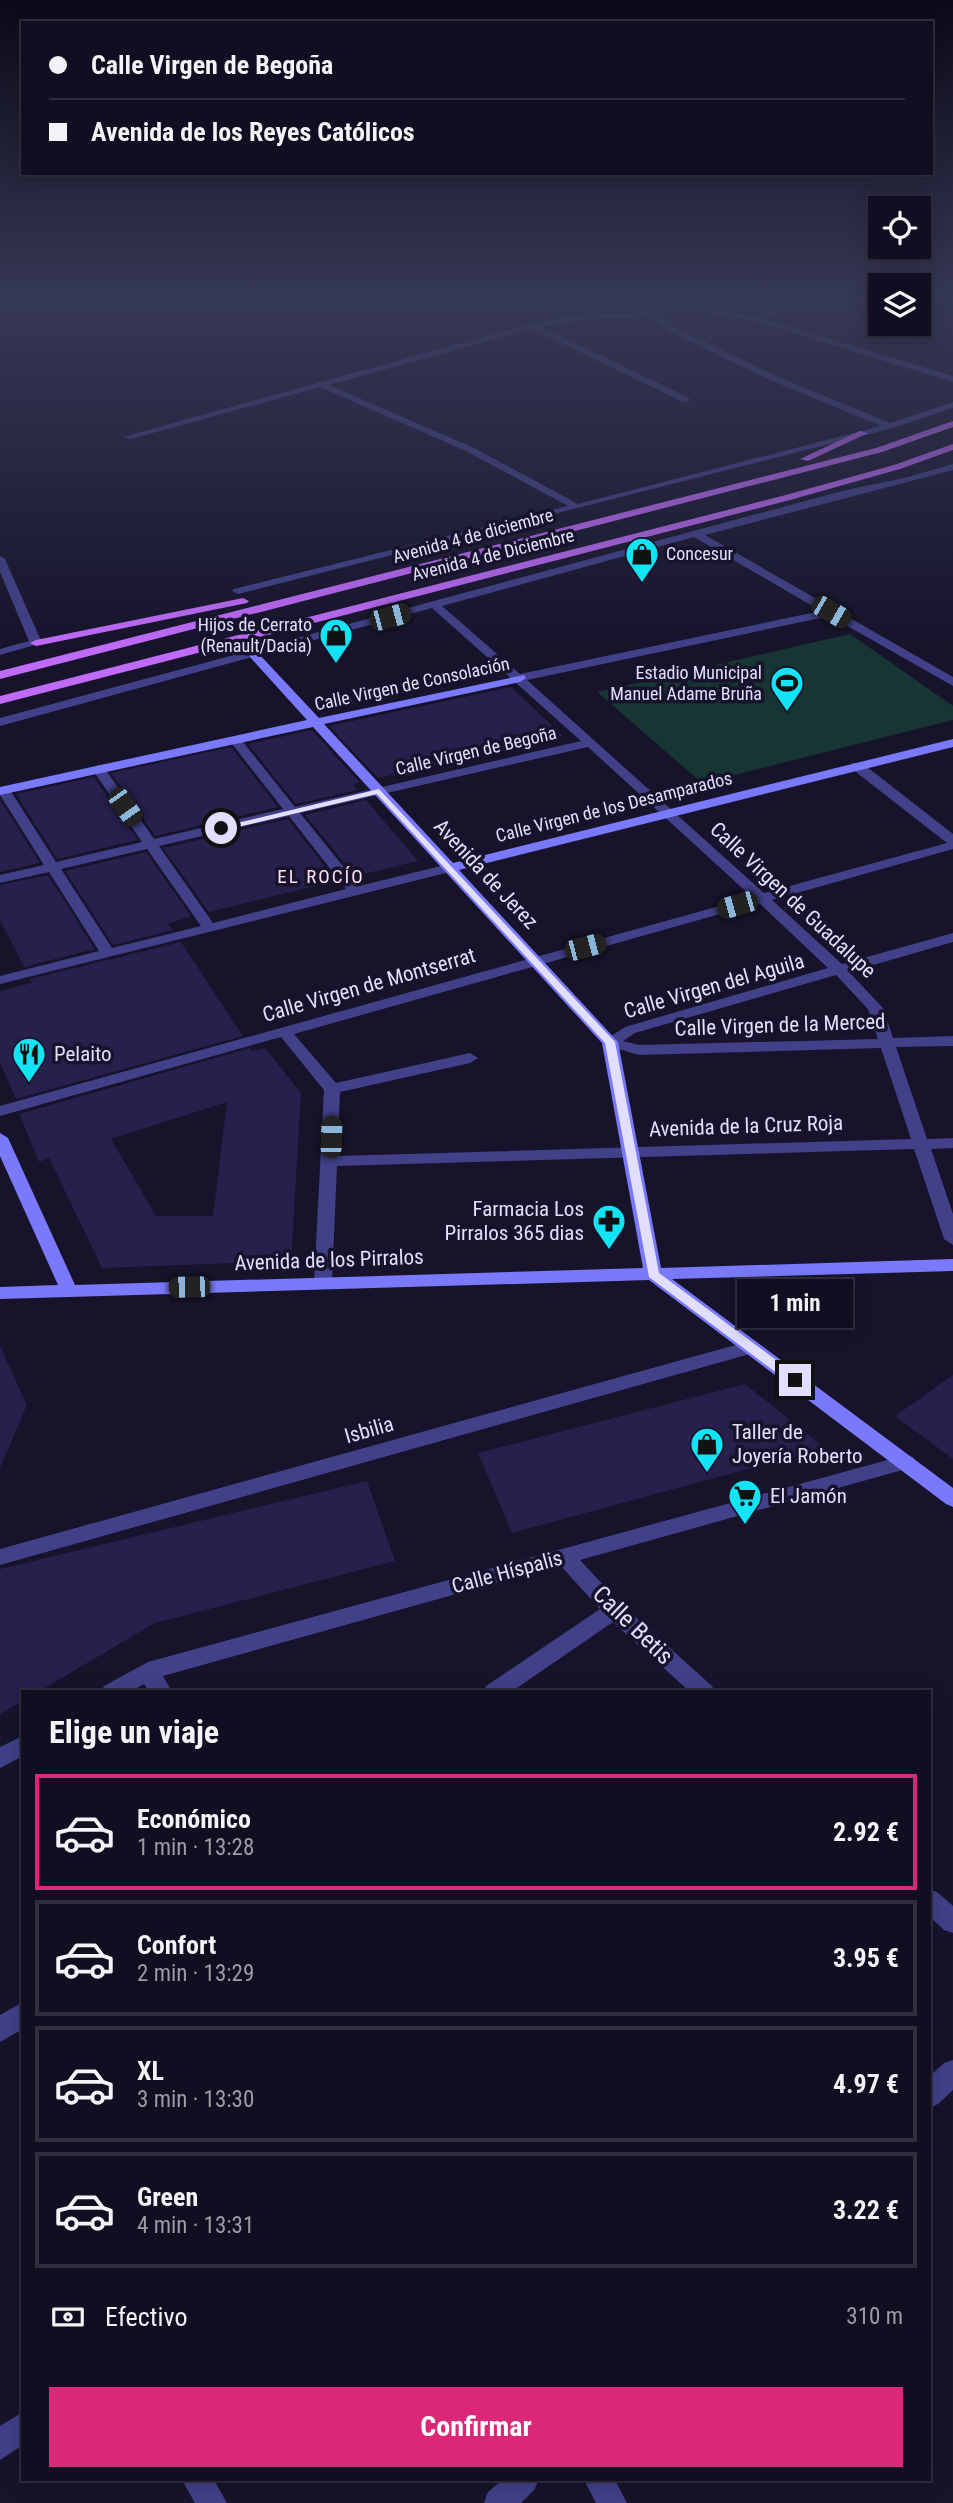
<!DOCTYPE html>
<html lang="es">
<meta charset="utf-8">
<style>
:root{--surface:#100e20;--page:#191729;--text:#f1f3f6;--muted:#9c9ca5;--line:#302e3e;--accent:#db2777}
body{margin:0;font-family:"Roboto Condensed",sans-serif;background:var(--page);color:var(--text);height:100vh;display:flex;flex-direction:column;font-size:26px;white-space:nowrap}
*{box-sizing:border-box;margin:0}
p{font-size:23px;color:var(--muted)}
.icon{flex:none;width:38px;height:38px;fill:none;stroke:currentColor;stroke-width:2;stroke-linecap:round;stroke-linejoin:round}
.map{position:relative;flex:1;overflow:hidden}
.side{position:absolute;left:21px;top:1690px;width:910px;height:791px;display:flex;flex-direction:column;background:var(--surface);border-radius:0px;box-shadow:0 4px 18px #0003,0 0 0 2px var(--line)}
.side>*{flex:none}
.top-card{position:absolute;left:21px;top:21px;width:912px;height:154px;border-radius:0px;box-shadow:0 4px 18px #0003,0 0 0 2px var(--line);display:grid;align-content:center;height:154px;padding:0 28px;background:var(--surface)}
.tools{position:absolute;left:868px;top:196px;display:grid;gap:14px}
.tools a{display:grid;place-items:center;width:63px;height:63px;border-radius:0px;background:var(--surface);box-shadow:0 4px 18px #0003,0 0 0 2px var(--line);font-size:35px}
.end{position:absolute;width:32px;height:32px;margin:-16px;border:9px solid #e1defe;background:#111;box-shadow:0 0 0 4px #111}
.from{border-radius:50%}
.bubble{position:absolute;height:49px;border-radius:0px;background:var(--surface);box-shadow:0 4px 18px #0003,0 0 0 2px var(--line);font-size:23px;font-weight:700;line-height:49px;text-align:center}
.car{position:absolute;width:21px;height:42px;margin:-21px -10px;border-radius:9px;box-shadow:0 0 5px 2px #0007;background:linear-gradient(#222 24%,#8ab4d8 0 40%,#222 0 76%,#8ab4d8 0 86%,#222 0)}
.top-card b{display:flex;align-items:center;gap:24px;height:66px;font-size:26px}
.top-card b+b{border-top:2px solid var(--line)}
.top-card i{width:18px;height:18px;background:var(--text)}
ul{padding:0;list-style:none}
li{display:flex;align-items:center;gap:21px;height:116px;margin:0 14px 10px;padding:0 14px;border:4px solid var(--line);border-radius:0px}
li div{flex:1}
li b{display:block;font-size:26px}
li em{font-style:normal;font-weight:700}
li.selected{border-color:var(--accent)}
li>.icon{width:63px;height:63px;stroke-width:1.5}
h2{padding:0 28px;font-size:32px;line-height:84px}
.pay{display:flex;align-items:center;gap:18px;height:77px;padding:0 28px;font-size:26px}
.pay p{margin-inline-start:auto}
.primary-button{display:flex;gap:14px;margin-top:auto;padding:14px 28px}
.primary-button a{flex:1;height:80px;border-radius:0px;background:var(--accent);color:#fff;font-size:28px;font-weight:700;line-height:80px;text-align:center}
.map>svg:first-child{display:block}
.green{fill:#163533}
.building{fill:#271f4c;fill-rule:evenodd}
.lines{fill:none;stroke-linecap:round;stroke-linejoin:round}
.street{fill:#414088;fill-rule:evenodd}
.secondary{fill:#7a79fa;fill-rule:evenodd}
.primary{fill:#c06af9;fill-rule:evenodd}
.route{fill:#e1defe}
.labels{text-anchor:middle;stroke-width:7;stroke-linejoin:round;paint-order:stroke}
.far-street-label{font-size:18px;fill:#e1defe;stroke:#16132b}
.far-poi-label{font-size:18px;fill:#e1defe;stroke:#16132b;text-anchor:end}
.far-neighbourhood-label{font-size:19px;letter-spacing:2px;fill:#fee0f4;stroke:#16132b}
.street-label{font-size:21px;fill:#e1defe;stroke:#16132b}
.poi-label{font-size:21px;fill:#e1defe;stroke:#16132b;text-anchor:start}
.near-street-label{font-size:24px;fill:#e1defe;stroke:#16132b}
</style>
<div class="map">
<svg width="953" height="2503" viewBox="0 0 953 2503">
<rect width="100%" height="100%" fill="#16132b"/>
<path class="green" d="M850 634 953 706V720L702 783 597 692Z"/>
<path class="building" d="M511 687 563 736 378 778 329 726Z
M312 730 359 782 353 785 357 790 296 804 248 744Z
M231 747 278 807 155 836 111 773Z
M94 777 138 840 57 859 16 794Z
M0 800 40 863 0 872Z
M366 800 418 861 355 876 305 815Z
M288 819 336 881 209 912 163 848Z
M146 852 191 916 168 924 173 930 113 945 65 871Z
M48 875 95 949 24 967 0 920V885Z
M181 942 243 1036 16 1099 0 1063V991L32 983 30 979Z
M250 1048 252 1051 265 1048 301 1093 291 1261 102 1268 49 1158 39 1162 19 1114ZM227 1102 213 1216H156L111 1139Z
M0 1346 27 1405 0 1468Z
M953 1375V1459L895 1416Z
M745 1384 825 1448 512 1533 478 1453Z
M367 1481 395 1561 155 1623 38 1692H23V1701L0 1714V1569Z"/>
<g class="lines">
<path class="street" d="M800 298H811L764 319 953 376V382L755 321 686 310 660 315 677 328 776 376 890 423 953 402V408L893 428 238 594 232 591 234 589 568 506 468 452 320 387 131 439 123 437 533 323 583 314 653 312 686 306 755 316ZM651 317 671 332 770 380 881 426 578 504 474 448 329 385 532 329 683 402H689V398L542 327 583 320Z
M953 464V470L705 535 953 677V686L830 616 527 680 764 893 947 843 852 769V763H862L953 834V849L772 900 842 964 953 933V942L849 972 883 1008 893 1038 953 1036V1046L896 1047 927 1139 953 1138V1148L931 1149 953 1214V1245L944 1239 914 1149 337 1166 332 1283 323 1289 314 1283 324 1090 281 1037 0 1116V1106L752 897 588 747 300 813 359 886 449 864 454 865V871L0 984V976L99 951 49 872 0 883V875L44 865 0 795V787H8L56 862 142 842 92 769 98 765 103 766 154 839 283 809 229 740 235 736 239 737 295 807 581 741 432 608 0 726V718L846 490 904 478ZM694 537 821 611 520 674 442 606ZM289 816 346 889 213 923 159 846ZM147 849 201 926 112 948 61 869ZM759 903 828 968 625 1027 602 1042 605 1045 639 1055 881 1048 911 1139 337 1156 340 1092 470 1063 478 1058 470 1053 336 1083 294 1034ZM836 975 868 1009 878 1039 639 1045 623 1041 635 1033Z
M0 556 5 559 42 643 0 655V649L29 641 0 572Z
M750 1341 757 1342 759 1347 757 1352 0 1565V1549Z
M906 1455 913 1457 916 1462 913 1467 580 1560 621 1604 712 1686 715 1692H690L613 1622 511 1692H483L486 1686 600 1609 560 1565 163 1676 172 1692H150L144 1684 130 1692H101L104 1686 148 1662Z
M23 1736V1756L0 1768V1747Z
M929 1889 937 1892 953 1906V1933L944 1930 929 1916Z
M23 2002V2029L0 2042V2015Z
M953 2060V2090L938 2104 929 2108V2077L944 2063Z
M23 2412V2445L0 2460V2426Z
M182 2480H214L227 2503H195Z
M502 2480H539L534 2490 521 2503H484L488 2492Z
M584 2480H615L627 2503H596Z"/>
<path class="secondary" d="M254 651 258 653 319 718 524 675 526 678 520 682 324 724 453 863 953 739V747L459 870 618 1042 661 1268 953 1259V1271L672 1279 953 1488V1507L946 1504 649 1280 0 1299V1287L58 1285 0 1156V1133L8 1138 75 1285 643 1268 602 1043 313 727 0 795V787L307 720 250 657V653Z"/>
<path class="primary" d="M953 421V427L882 452 0 679V671L876 448Z
M860 431 868 433 808 461 800 459Z
M953 444V450L900 469 790 500 0 704V696L782 496 894 465Z
M243 598 249 601 247 603 36 646 30 643 36 640Z"/>
</g>
<linearGradient id="sky" x2="0" y2="1"><stop stop-color="#0c0a18"/><stop offset="0.46" stop-color="#363955"/><stop offset="1" stop-color="#363955" stop-opacity="0"/></linearGradient>
<rect width="953" height="648" fill="url(#sky)"/>
<path class="route" d="M379 789 615 1042 659 1273 799 1377V1383H790L649 1277 605 1043 377 794 221 831 216 828Z"/>
<defs>
<symbol id="shop-pin" viewBox="-11 -11 22 30"><path d="M0 17L-7.5 6A9.5 9.5 0 1 1 7.5 6Z" fill="#12e4f6" stroke="#16132b"/><path d="M-5-2.5h2.3a2.7 3.5 0 0 1 5.4 0H5L5.5 6h-11ZM-1.5-2.5h3a1.5 2.3 0 0 0-3 0Z" fill="#111"/></symbol>
<symbol id="stadium-pin" viewBox="-11 -11 22 30"><path d="M0 17L-7.5 6A9.5 9.5 0 1 1 7.5 6Z" fill="#12e4f6" stroke="#16132b"/><path d="M0-5a6.5 5 0 1 0 0 10a6.5 5 0 1 0 0-10ZM-3.5-1.8h7v3.6h-7Z" fill="#111"/></symbol>
<symbol id="restaurant-pin" viewBox="-11 -11 22 30"><path d="M0 17L-7.5 6A9.5 9.5 0 1 1 7.5 6Z" fill="#12e4f6" stroke="#16132b"/><path d="M-5-6h1v4h1v-4h1v4h1v-4h1v5L-1.5 .5V6h-2V.5L-5-1ZM5-6V6H3V1.5H1.5Q1.5-4 5-6Z" fill="#111"/></symbol>
<symbol id="pharmacy-pin" viewBox="-11 -11 22 30"><path d="M0 17L-7.5 6A9.5 9.5 0 1 1 7.5 6Z" fill="#12e4f6" stroke="#16132b"/><path d="M-2-6h4v4h4v4h-4v4h-4v-4h-4v-4h4Z" fill="#111"/></symbol>
<symbol id="supermarket-pin" viewBox="-11 -11 22 30"><path d="M0 17L-7.5 6A9.5 9.5 0 1 1 7.5 6Z" fill="#12e4f6" stroke="#16132b"/><path d="M-6-5.5h2.5l.6 2H6L4.5 2H-2.5L-4.4-4H-6ZM-1.5 3.2a1.3 1.3 0 1 0 .1 0ZM3 3.2a1.3 1.3 0 1 0 .1 0Z" fill="#111"/></symbol>
</defs>
<g fill-rule="evenodd">
<use href="#shop-pin" x="623" y="535" width="38" height="52"/>
<use href="#shop-pin" x="317" y="616" width="38" height="52"/>
<use href="#stadium-pin" x="768" y="664" width="38" height="52"/>
<use href="#restaurant-pin" x="10" y="1035" width="38" height="52"/>
<use href="#pharmacy-pin" x="590" y="1202" width="38" height="52"/>
<use href="#shop-pin" x="688" y="1425" width="38" height="52"/>
<use href="#supermarket-pin" x="726" y="1477" width="38" height="52"/>
</g>
<g class="labels">
<g class="far-street-label">
<text transform="translate(473 536) rotate(-15)" y="6">Avenida 4 de diciembre</text>
<text transform="translate(493 555) rotate(-14)" y="6">Avenida 4 de Diciembre</text>
<text transform="translate(412 684) rotate(-12)" y="6">Calle Virgen de Consolación</text>
<text transform="translate(476 751) rotate(-13)" y="6">Calle Virgen de Begoña</text>
<text transform="translate(614 807) rotate(-14)" y="6">Calle Virgen de los Desamparados</text>
</g>
<g class="far-poi-label">
<text x="666" y="560" text-anchor="start">Concesur</text>
<text x="312" y="631">Hijos de Cerrato<tspan x="312" dy="21">(Renault/Dacia)</tspan></text>
<text x="762" y="679">Estadio Municipal<tspan x="762" dy="21">Manuel Adame Bruña</tspan></text>
</g>
<g class="far-neighbourhood-label">
<text x="321" y="883">EL ROCÍO</text>
</g>
<g class="street-label">
<text transform="translate(486 874) rotate(47)" y="7">Avenida de Jerez</text>
<text transform="translate(793 900) rotate(43)" y="7">Calle Virgen de Guadalupe</text>
<text transform="translate(369 985) rotate(-16)" y="7">Calle Virgen de Montserrat</text>
<text transform="translate(714 986) rotate(-16)" y="7">Calle Virgen del Aguila</text>
<text transform="translate(780 1025) rotate(-2)" y="7">Calle Virgen de la Merced</text>
<text transform="translate(746 1126) rotate(-2)" y="7">Avenida de la Cruz Roja</text>
<text transform="translate(329 1260) rotate(-2)" y="7">Avenida de los Pirralos</text>
<text transform="translate(369 1430) rotate(-16)" y="7">Isbilia</text>
<text transform="translate(507 1572) rotate(-15)" y="7">Calle Híspalis</text>
</g>
<g class="poi-label">
<text x="54" y="1061">Pelaito</text>
<text x="584" y="1216" text-anchor="end">Farmacia Los<tspan x="584" dy="24">Pirralos 365 dias</tspan></text>
<text x="732" y="1439">Taller de<tspan x="732" dy="24">Joyería Roberto</tspan></text>
<text x="770" y="1503">El Jamón</text>
</g>
<g class="near-street-label">
<text transform="translate(633 1625) rotate(44)" y="8">Calle Betis</text>
</g>
</g>
</svg>
<div class="tools">
<a><svg class="icon" aria-label="locate" viewBox="0 0 24 24"><circle cx="12" cy="12" r="6"/><path d="M12 2v4M12 18v4M2 12h4M18 12h4"/></svg></a>
<a><svg class="icon" aria-label="layers" viewBox="0 0 24 24"><path d="M12 4l9 5-9 5-9-5zM3 14l9 5 9-5"/></svg></a>
</div>
<i class="end from" style="left:221px;top:828px"></i>
<i class="end" style="left:795px;top:1380px"></i>
<div class="bubble" style="left:737px;top:1279px;width:116px">1 min</div>
<i class="car" style="left:831px;top:612px;rotate:120deg"></i>
<i class="car" style="left:390px;top:617px;rotate:75deg"></i>
<i class="car" style="left:125px;top:807px;rotate:145deg"></i>
<i class="car" style="left:737px;top:905px;rotate:254deg"></i>
<i class="car" style="left:585px;top:947px;rotate:75deg"></i>
<i class="car" style="left:331px;top:1137px;rotate:2deg"></i>
<i class="car" style="left:189px;top:1287px;rotate:269deg"></i>
<div class="top-card">
<b><i class="from"></i>Calle Virgen de Begoña</b>
<b><i></i>Avenida de los Reyes Católicos</b>
</div>
<section class="side">
<h2>Elige un viaje</h2>
<ul>
<li class="selected"><svg class="icon" aria-label="car" viewBox="0 0 24 24"><path d="M5 17H2v-5l4-1 3-4h7l3 4 3 1v5h-3M9 17h6M6 11h13"/><circle cx="7" cy="17" r="2"/><circle cx="17" cy="17" r="2"/></svg><div><b>Económico</b><p>1 min · 13:28</p></div><em>2.92 €</em></li>
<li><svg class="icon" aria-label="car" viewBox="0 0 24 24"><path d="M5 17H2v-5l4-1 3-4h7l3 4 3 1v5h-3M9 17h6M6 11h13"/><circle cx="7" cy="17" r="2"/><circle cx="17" cy="17" r="2"/></svg><div><b>Confort</b><p>2 min · 13:29</p></div><em>3.95 €</em></li>
<li><svg class="icon" aria-label="car" viewBox="0 0 24 24"><path d="M5 17H2v-5l4-1 3-4h7l3 4 3 1v5h-3M9 17h6M6 11h13"/><circle cx="7" cy="17" r="2"/><circle cx="17" cy="17" r="2"/></svg><div><b>XL</b><p>3 min · 13:30</p></div><em>4.97 €</em></li>
<li><svg class="icon" aria-label="car" viewBox="0 0 24 24"><path d="M5 17H2v-5l4-1 3-4h7l3 4 3 1v5h-3M9 17h6M6 11h13"/><circle cx="7" cy="17" r="2"/><circle cx="17" cy="17" r="2"/></svg><div><b>Green</b><p>4 min · 13:31</p></div><em>3.22 €</em></li>
</ul>
<div class="pay"><svg class="icon" aria-label="cash" viewBox="0 0 24 24"><path d="M3 7h18v10H3z"/><circle cx="12" cy="12" r="2"/></svg>Efectivo<p>310 m</p></div>
<div class="primary-button"><a>Confirmar</a></div>
</section>
</div>
